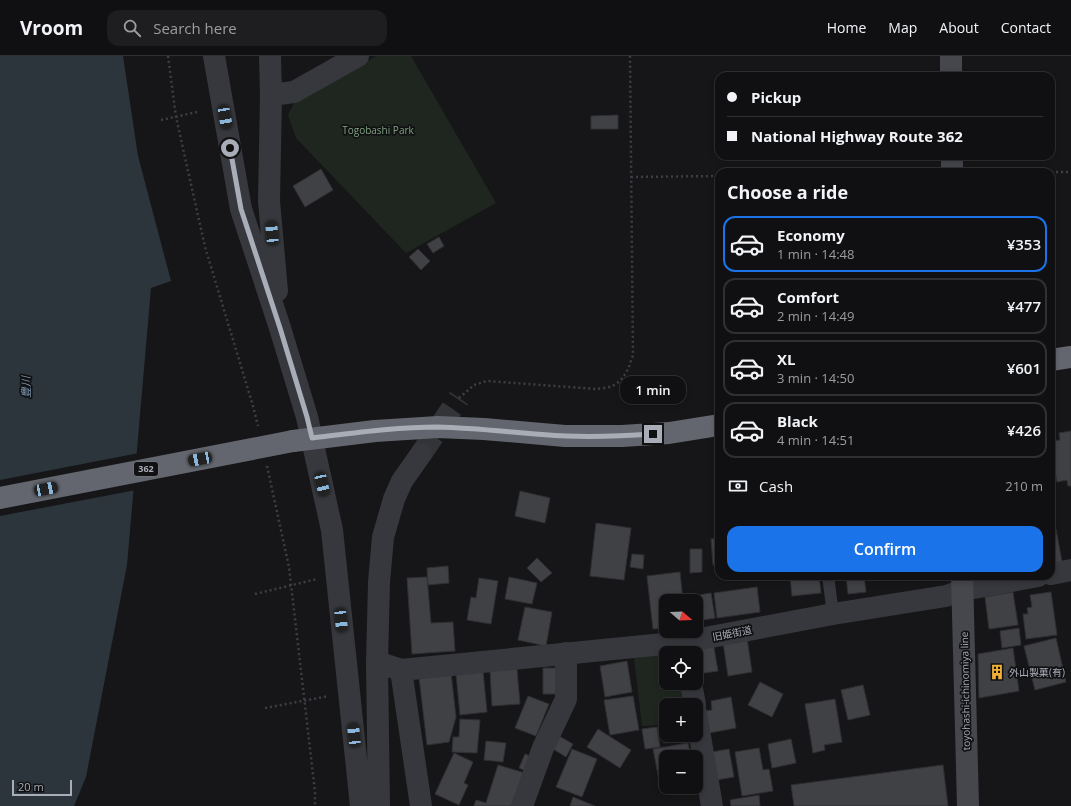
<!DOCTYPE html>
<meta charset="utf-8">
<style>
:root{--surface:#101012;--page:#1e1e20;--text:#f1f3f6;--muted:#9c9d9f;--line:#303032;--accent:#1a73e8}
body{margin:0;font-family:"Open Sans","Noto Sans JP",sans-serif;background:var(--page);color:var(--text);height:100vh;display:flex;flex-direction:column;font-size:15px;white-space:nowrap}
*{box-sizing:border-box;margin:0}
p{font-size:13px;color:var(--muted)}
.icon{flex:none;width:22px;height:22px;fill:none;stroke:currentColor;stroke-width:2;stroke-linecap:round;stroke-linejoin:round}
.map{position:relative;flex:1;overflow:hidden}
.panel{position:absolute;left:715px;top:112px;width:340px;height:412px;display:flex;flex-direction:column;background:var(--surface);border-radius:12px;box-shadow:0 2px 6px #0003,0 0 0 1px var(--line)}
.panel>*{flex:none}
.top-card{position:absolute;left:715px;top:16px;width:340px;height:88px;border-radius:12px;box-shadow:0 2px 6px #0003,0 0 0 1px var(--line);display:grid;align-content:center;height:88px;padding:0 12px;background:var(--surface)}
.needle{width:26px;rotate:109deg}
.controls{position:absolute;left:659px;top:538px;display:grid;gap:8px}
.controls a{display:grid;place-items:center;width:44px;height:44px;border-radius:8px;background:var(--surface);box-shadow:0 2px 6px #0003,0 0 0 1px var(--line);font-size:20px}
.scale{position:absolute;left:12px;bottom:10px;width:60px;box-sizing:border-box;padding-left:4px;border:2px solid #a8adb8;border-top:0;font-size:11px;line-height:14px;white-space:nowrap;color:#a8adb8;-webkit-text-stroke:3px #111113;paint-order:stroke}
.end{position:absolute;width:18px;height:18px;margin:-9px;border:5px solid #a8adb8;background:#111;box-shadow:0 0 0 2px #111}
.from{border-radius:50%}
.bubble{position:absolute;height:28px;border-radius:12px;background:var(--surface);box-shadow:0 2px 6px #0003,0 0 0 1px var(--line);font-size:13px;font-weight:600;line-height:28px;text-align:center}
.car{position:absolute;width:12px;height:24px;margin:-12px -6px;border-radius:5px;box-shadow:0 0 3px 1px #0007;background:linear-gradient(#222 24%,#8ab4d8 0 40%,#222 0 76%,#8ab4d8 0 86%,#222 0)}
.top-card b{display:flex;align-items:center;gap:14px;height:38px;font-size:15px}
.top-card b+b{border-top:1px solid var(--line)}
.top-card i{width:10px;height:10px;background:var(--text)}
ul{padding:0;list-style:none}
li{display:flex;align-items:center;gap:12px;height:56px;margin:0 8px 6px;padding:0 4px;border:2px solid var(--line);border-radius:12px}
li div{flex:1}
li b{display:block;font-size:15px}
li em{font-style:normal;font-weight:600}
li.selected{border-color:var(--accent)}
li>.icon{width:36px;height:36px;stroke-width:1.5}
h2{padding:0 12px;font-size:18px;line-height:48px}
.pay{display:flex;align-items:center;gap:10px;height:44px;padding:0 12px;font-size:15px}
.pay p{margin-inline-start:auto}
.button{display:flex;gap:8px;margin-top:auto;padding:8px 12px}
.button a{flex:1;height:46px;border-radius:12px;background:var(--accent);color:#fff;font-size:16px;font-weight:600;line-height:46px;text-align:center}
header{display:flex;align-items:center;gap:24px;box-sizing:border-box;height:56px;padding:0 20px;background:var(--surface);border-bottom:1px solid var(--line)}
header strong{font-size:19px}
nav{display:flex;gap:22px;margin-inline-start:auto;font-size:14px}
.search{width:280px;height:36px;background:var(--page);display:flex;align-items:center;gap:10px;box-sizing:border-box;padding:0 14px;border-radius:12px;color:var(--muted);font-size:15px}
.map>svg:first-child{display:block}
.green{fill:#1e261f}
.water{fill:#2c353c}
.pier{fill:#161618}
.building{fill:#404145;stroke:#303034}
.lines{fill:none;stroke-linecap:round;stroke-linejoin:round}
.street-tunnel{stroke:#333438;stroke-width:22;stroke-dasharray:22 11;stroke-linecap:butt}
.path{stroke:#3d3f44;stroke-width:2.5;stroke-dasharray:2 3;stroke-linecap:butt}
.lane{stroke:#37383d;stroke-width:12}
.street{stroke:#37383d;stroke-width:22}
.secondary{stroke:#45474d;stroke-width:22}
.highway{stroke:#63666e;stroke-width:22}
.highway-bridge{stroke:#63666e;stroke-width:22}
.route{stroke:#a8adb8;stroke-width:5}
.labels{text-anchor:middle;stroke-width:3.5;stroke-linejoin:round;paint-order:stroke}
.shield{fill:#111113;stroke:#7b7e86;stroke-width:1}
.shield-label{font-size:9px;font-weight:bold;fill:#a8adb8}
.park-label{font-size:10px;fill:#7fa381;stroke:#111113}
.street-label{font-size:10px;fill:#a8adb8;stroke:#111113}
.poi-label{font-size:10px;fill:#a8adb8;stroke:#111113;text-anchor:start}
.water-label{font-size:11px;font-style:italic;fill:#7f9bb3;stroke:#111113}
</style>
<header>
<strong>Vroom</strong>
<div class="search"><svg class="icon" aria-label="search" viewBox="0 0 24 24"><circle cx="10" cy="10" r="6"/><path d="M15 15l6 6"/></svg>Search here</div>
<nav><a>Home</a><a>Map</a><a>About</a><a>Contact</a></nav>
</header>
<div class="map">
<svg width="1071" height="750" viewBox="0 0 1071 750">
<rect width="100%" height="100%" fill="#161618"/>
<path class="green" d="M376 0H411L496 147 406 197 296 82 288 59 295 45Z
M666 598V627H684L688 649H666V679H693L694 683 663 688 659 669 642 670 634 602Z"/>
<path class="water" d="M0 0H123L138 100 171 225 151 232 127 509 86 721 74 750H0Z"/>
<path class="pier" d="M139 397 136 434 0 460V424Z"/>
<path class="building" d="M618 59V73H591V60Z
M321 113 333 134 305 151 293 130Z
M439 181 444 190 433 197 427 188Z
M418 193 430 205 421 214 409 201Z
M1071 375V430H1068L1067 424 1057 426 1051 395V385L1060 384 1059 377Z
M520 435 550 442 545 467 515 460Z
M596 467 631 472 624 524 590 520Z
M1056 473 1062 506 1051 508V474Z
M719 482V508L713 509 711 483Z
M690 493H702V516L690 517Z
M632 498 644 499 643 513 630 511Z
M537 502 552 517 541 526 527 512Z
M448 510 449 527 428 529 427 512Z
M680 516 683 545H666V572L653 573 647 520Z
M790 520H819L821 537 792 540Z
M846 520H864L866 536 848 538Z
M427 521 431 567 453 566 455 595 412 598 407 522Z
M509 521 537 527 532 548 505 543Z
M479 522 498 525 491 568 467 564 471 541 476 542Z
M757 531 760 556 717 562 714 537Z
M1013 536 1018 569 989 573 985 541Z
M1051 536 1057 579 1026 583 1023 558H1028L1027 552 1032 551 1030 539Z
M711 537 715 562 697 565 696 545H695L694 540Z
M525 551 552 556 546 590 518 584Z
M1019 572 1021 589 1002 592 1000 575Z
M747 582 752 616 728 620 723 586Z
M1056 582 1066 626 1035 634 1024 590Z
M713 586 718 615 698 618 696 604V597H695L694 589Z
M1013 592 1019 635 979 642 978 598Z
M627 605 632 636 605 641 600 610Z
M543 612H561V638H543Z
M517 613 520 648 492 650 490 615Z
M483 615 487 656 460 659 456 618Z
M451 617 456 661 449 686 427 689 419 621Z
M760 626 783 638 772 661 748 649Z
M863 629 870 659 848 664 841 634Z
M528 640 549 648 536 680 515 672Z
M633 640 639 674 610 679 604 644Z
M731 641 736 672 709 677 705 655 712 654 711 645Z
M835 643 842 686 824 689 825 694 813 697 805 648Z
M460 663 480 664 477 697 452 696 453 681H459Z
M657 671 660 691 645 693 642 673Z
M598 673 631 694 620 712 587 691Z
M557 679 573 688 566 701 550 691Z
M791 683 796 707 772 712 768 688Z
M486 685 506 687 503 706 484 704Z
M688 687 691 701H666V722L659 724 653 693Z
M759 692 763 714 769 713 773 735 742 740 735 696Z
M572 693 597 703 582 741 556 731Z
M729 693 734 721 717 724 712 696Z
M454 697 473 706 464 727 468 729 459 749 435 738Z
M525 698 533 701 528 716 519 712Z
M498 709 525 717 515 750H474L476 744 486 747Z
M943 709 948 750H794L791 729Z
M759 739 760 750H731L730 744Z
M573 741 595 750H570Z"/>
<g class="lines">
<path class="street-tunnel" d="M421 398 459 342"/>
<path class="path" d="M168 0 176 61 205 191 253 350 258 370
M161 64 197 56
M1026 116H1071
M631 121 719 120
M459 342 474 329 487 325 596 333C601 332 608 332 612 330 625 324 629 311 633 299L630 0
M267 410 289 511 315 736V750
M255 538 317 523
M265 652 329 640"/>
<path class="lane" d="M828 520 833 558"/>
<path class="street" d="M214 0 241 153 280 272 307 361 332 474 361 750
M270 0 271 39 269 145 277 235
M271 39 294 36 358 0
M1051 518 1071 514
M377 606 401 614 684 586 833 558 946 540 963 534 1038 520
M401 614 421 750
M691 627 695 649
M696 657 712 750
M379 750 377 606 379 526 383 481 394 443 402 425 421 398
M522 750 543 692 566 643V597"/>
<path class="secondary" d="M951 0V20
M952 100V116
M962 520 968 750"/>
<path class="highway" d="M1051 304 1071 301
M293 385 375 375 438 371 484 373 565 380H622L669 377 719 369"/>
<path class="highway-bridge" d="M0 442 293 385"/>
</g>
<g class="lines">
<path class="route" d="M230 92 241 153 280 272 307 361 312 382C354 377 396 371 438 371 481 372 523 378 566 380 595 381 624 380 653 378"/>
</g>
<defs>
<symbol id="building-bare" viewBox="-9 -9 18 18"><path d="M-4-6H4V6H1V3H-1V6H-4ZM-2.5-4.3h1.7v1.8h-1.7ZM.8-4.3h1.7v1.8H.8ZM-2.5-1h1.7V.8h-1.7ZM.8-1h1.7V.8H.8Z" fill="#f2b134" stroke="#111113" stroke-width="2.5" paint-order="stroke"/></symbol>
</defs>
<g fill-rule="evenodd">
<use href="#building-bare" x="986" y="605" width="22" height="22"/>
</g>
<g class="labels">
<rect class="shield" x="134" y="406" width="24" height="14" rx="3"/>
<g class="shield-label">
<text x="146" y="416">362</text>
</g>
<g class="park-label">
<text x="378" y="78">Togobashi Park</text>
</g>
<g class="street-label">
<text transform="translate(732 577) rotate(-11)" y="4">旧姫街道</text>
<text transform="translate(965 635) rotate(-91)" y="4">toyohashi-ichinomiya line</text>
</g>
<g class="poi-label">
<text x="1009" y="620">外山製菓(有)</text>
</g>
<g class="water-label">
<text transform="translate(26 331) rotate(-91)" y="4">豊川</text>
</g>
</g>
</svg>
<div class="controls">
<a><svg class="needle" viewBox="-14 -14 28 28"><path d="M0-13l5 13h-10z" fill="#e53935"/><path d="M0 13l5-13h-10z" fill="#9c9d9f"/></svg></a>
<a><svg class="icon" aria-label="locate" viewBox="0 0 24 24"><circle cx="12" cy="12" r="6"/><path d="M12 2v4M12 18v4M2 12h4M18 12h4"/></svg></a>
<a>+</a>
<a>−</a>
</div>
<div class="scale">20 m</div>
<i class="end from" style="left:230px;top:92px"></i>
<i class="end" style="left:653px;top:378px"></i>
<div class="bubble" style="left:620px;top:320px;width:66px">1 min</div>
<i class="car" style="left:225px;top:61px;rotate:170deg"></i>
<i class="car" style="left:272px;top:177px;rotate:355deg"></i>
<i class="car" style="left:200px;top:403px;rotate:259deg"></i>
<i class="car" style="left:322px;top:428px;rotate:167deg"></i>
<i class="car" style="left:46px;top:433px;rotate:79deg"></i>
<i class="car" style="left:341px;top:564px;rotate:174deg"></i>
<i class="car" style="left:354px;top:679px;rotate:354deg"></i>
<div class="top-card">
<b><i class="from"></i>Pickup</b>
<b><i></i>National Highway Route 362</b>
</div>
<section class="panel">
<h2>Choose a ride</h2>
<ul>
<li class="selected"><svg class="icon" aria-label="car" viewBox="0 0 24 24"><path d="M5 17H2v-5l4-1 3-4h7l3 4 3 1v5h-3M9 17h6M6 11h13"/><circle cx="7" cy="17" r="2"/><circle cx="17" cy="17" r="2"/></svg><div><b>Economy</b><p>1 min · 14:48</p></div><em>¥353</em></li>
<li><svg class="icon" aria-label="car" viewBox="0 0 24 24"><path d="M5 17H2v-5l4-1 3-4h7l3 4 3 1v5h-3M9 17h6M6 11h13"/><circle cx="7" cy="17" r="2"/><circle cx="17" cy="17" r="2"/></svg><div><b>Comfort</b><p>2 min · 14:49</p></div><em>¥477</em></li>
<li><svg class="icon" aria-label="car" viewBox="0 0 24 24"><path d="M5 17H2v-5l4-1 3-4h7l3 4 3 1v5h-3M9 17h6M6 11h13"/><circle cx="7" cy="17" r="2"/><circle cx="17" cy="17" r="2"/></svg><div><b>XL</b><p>3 min · 14:50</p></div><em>¥601</em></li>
<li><svg class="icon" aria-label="car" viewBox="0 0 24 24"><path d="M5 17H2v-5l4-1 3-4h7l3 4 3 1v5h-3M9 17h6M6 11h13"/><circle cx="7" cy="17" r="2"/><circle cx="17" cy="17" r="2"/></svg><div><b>Black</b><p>4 min · 14:51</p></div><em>¥426</em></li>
</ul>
<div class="pay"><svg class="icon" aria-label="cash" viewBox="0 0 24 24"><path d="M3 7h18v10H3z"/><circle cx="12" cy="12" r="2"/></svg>Cash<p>210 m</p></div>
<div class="button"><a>Confirm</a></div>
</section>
</div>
